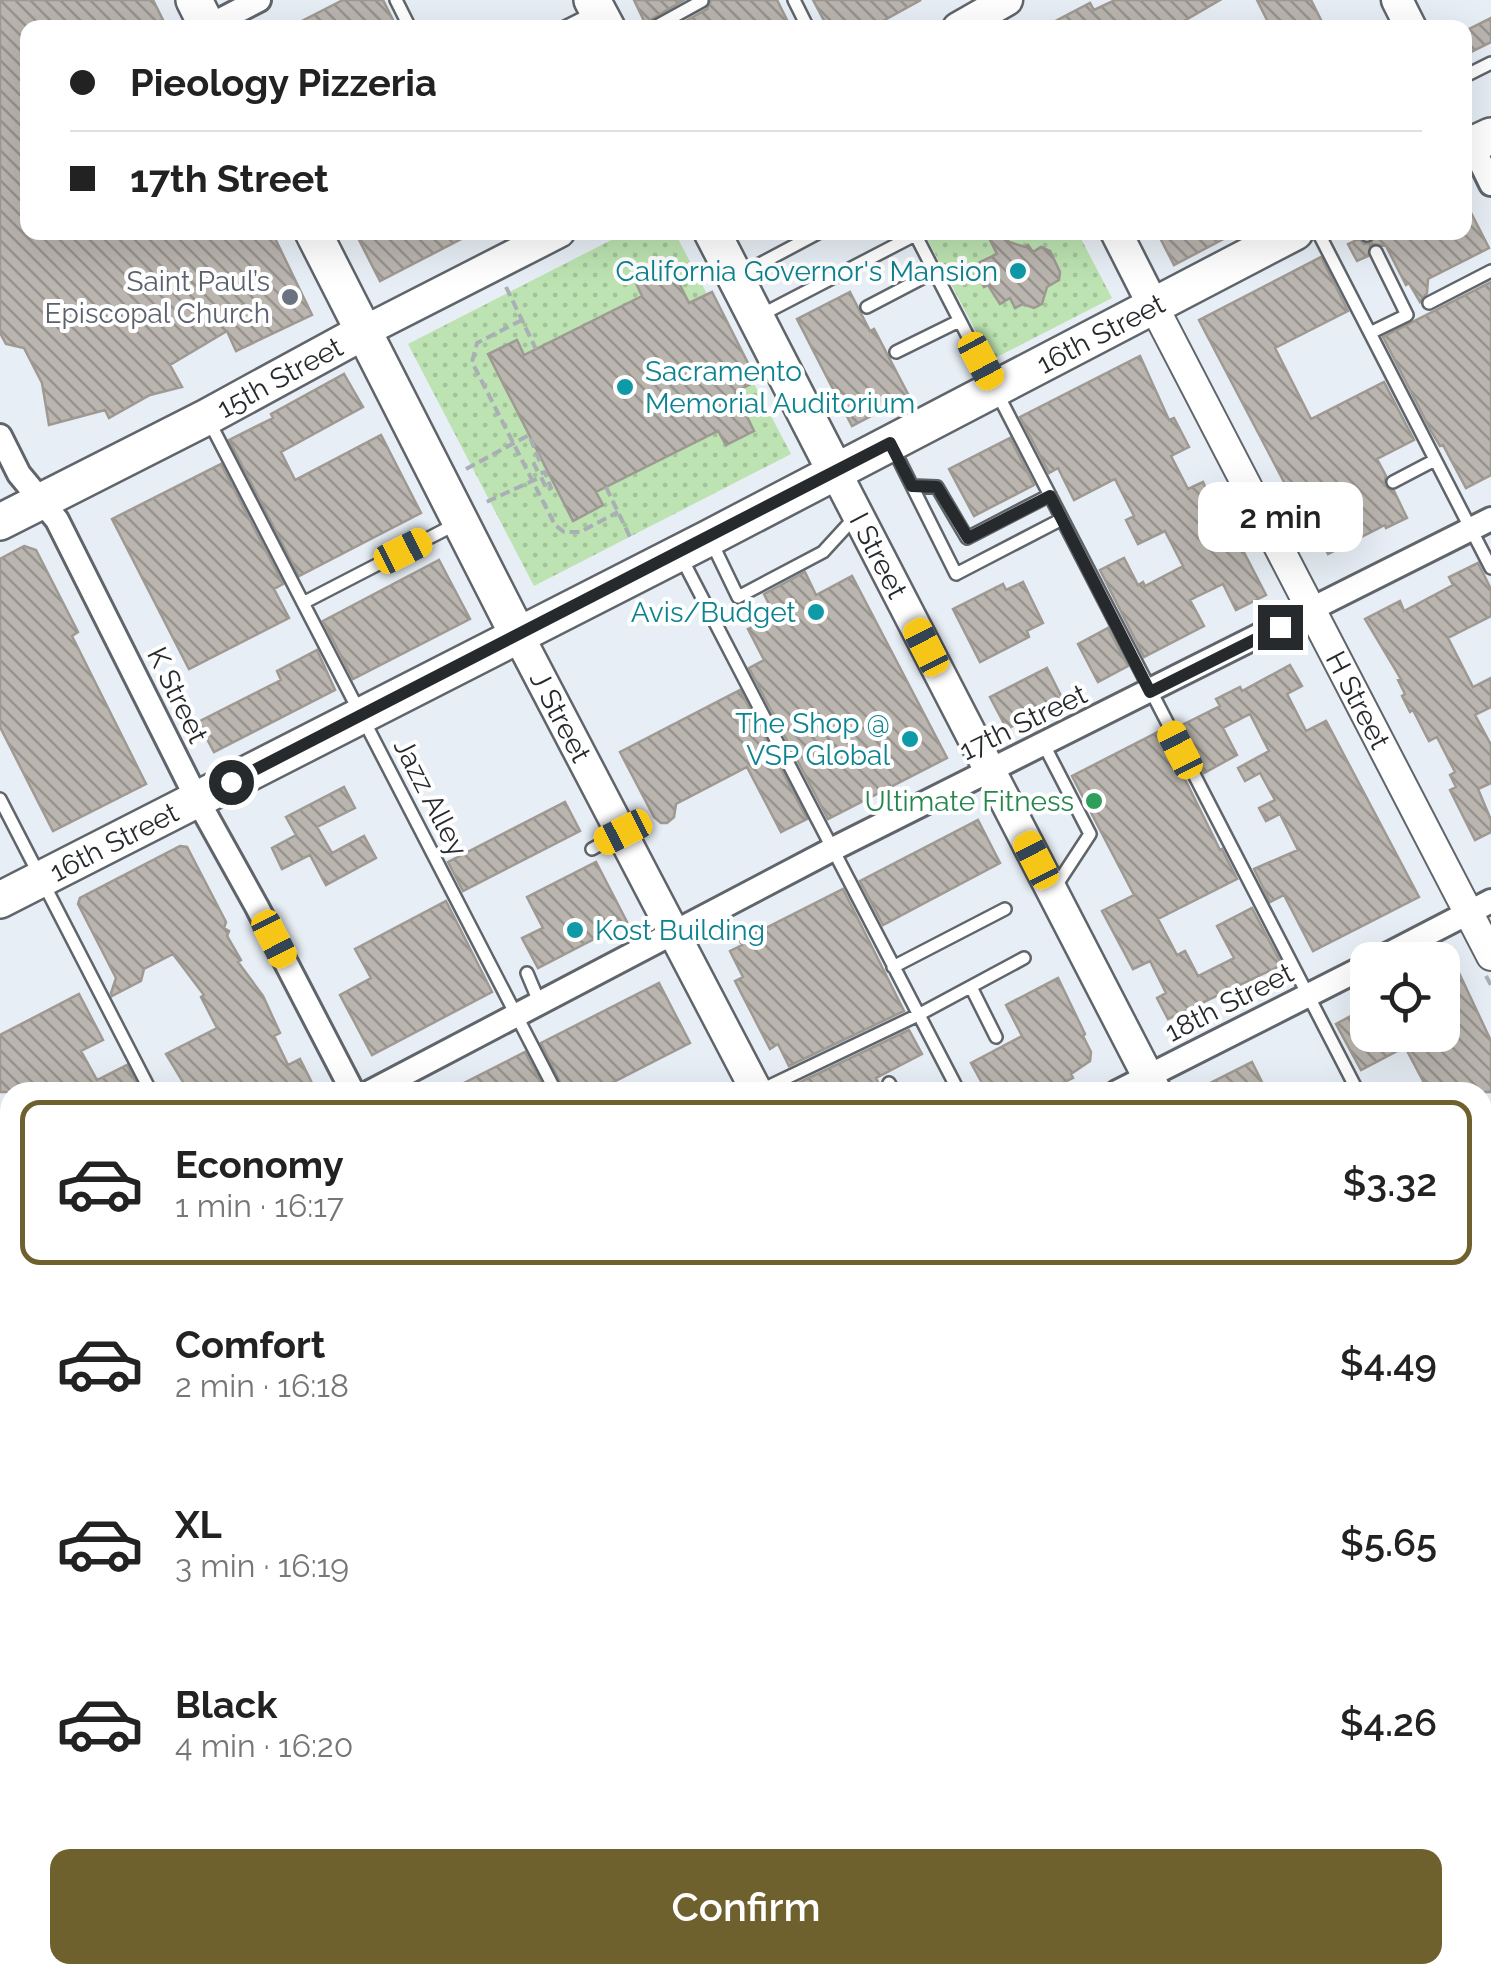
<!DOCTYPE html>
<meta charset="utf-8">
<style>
:root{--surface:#fff;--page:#f2f2f2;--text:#222;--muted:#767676;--line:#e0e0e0;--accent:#6f612e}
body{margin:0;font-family:Raleway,sans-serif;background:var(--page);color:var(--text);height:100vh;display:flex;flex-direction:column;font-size:38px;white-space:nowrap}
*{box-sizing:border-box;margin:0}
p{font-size:32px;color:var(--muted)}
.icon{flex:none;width:55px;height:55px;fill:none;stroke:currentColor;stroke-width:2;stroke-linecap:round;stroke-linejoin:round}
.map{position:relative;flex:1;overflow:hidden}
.details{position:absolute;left:0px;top:1082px;width:1492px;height:902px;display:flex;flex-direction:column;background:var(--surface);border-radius:30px 30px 0 0;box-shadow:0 10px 40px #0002}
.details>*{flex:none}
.hud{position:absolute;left:20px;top:20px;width:1452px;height:220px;border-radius:20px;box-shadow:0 10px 40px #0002;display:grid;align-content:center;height:220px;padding:0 50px;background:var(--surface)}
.buttons{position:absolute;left:1350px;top:942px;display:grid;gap:20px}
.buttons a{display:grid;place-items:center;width:110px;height:110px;border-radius:20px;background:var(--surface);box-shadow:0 10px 40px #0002;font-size:50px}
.end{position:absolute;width:45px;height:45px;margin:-22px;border:12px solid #272a2c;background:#fff;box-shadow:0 0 0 5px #fff}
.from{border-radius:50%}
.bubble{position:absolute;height:70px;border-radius:20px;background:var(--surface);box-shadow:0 10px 40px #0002;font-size:32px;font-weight:600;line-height:70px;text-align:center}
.car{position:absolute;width:30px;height:60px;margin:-30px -15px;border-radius:12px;box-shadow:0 0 8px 2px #0007;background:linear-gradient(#f5c518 24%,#345 0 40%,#f5c518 0 76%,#345 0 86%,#f5c518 0)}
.hud b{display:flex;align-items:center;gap:35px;height:95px;font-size:38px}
.hud b+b{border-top:2px solid var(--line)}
.hud i{width:25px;height:25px;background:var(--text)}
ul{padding:18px 0 0;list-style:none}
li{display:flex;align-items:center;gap:30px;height:165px;margin:0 20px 15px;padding:0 30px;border:5px solid transparent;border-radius:20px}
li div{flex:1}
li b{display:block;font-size:38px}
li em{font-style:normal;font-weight:600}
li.selected{border-color:var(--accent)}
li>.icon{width:90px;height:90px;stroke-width:1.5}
.button{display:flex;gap:20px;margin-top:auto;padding:20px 50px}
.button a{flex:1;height:115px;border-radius:20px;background:var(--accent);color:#fff;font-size:40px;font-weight:600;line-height:115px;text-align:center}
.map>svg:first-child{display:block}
.green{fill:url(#green-dots)}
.building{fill:url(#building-back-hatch);stroke:#9e9992;stroke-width:2.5}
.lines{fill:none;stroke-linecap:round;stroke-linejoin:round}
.service-casing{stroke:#5f656a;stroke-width:16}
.minor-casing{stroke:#5f656a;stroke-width:28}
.tertiary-casing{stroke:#5f656a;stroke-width:32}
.secondary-casing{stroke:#5f656a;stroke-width:35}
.primary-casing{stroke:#5f656a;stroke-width:40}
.path{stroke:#a9afb4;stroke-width:4;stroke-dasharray:10 5;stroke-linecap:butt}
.service{stroke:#fff;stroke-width:11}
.minor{stroke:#fff;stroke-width:22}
.tertiary{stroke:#fff;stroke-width:28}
.secondary{stroke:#fff;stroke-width:30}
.primary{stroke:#fff;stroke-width:35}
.rail-casing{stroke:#53575a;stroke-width:9}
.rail{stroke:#fff;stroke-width:5;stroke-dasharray:15;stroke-linecap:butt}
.route{stroke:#272a2c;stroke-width:12}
.culture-dot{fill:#0f9aa8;stroke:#fff;stroke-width:4}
.worship-dot{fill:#6b7280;stroke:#fff;stroke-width:4}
.leisure-dot{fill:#2e9e5b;stroke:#fff;stroke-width:4}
.labels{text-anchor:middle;stroke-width:8;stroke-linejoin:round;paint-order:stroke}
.culture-label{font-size:28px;fill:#0d838f;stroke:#fff;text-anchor:end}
.worship-label{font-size:28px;fill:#5b616d;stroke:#fff;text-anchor:end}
.street-label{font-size:28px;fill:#272a2c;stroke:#fff}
.leisure-label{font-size:28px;fill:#27864d;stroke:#fff;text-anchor:end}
</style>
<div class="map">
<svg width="1491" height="1984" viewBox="0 0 1491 1984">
<defs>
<pattern id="green-dots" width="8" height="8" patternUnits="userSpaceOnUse" patternTransform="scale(2.5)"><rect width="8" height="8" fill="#bce3b1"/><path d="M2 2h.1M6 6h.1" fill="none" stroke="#a2c398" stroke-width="1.8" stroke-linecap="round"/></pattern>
<pattern id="building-back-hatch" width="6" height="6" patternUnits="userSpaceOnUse" patternTransform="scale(2.5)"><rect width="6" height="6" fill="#bab5ae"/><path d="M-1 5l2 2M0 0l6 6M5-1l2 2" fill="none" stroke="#97938e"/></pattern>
</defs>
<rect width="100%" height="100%" fill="#e7eef5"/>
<path class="green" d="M625 233H675L791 454 534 586 408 344Z
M924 233H1078L1112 298 991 360Z"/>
<path class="building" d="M0 0H153L167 28H28V232H272L312 315 236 351 227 331 170 365 182 387 150 395 109 418 105 410 49 425 42 383 24 348 6 344 0 333Z
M343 0H383L397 28H288Z
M634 0H684L645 23Z
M711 0H777L791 28H673L707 9Z
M813 0H921L870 28H828Z
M1115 0H1220L1172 28H1042L1090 3 1094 10Z
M1257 0H1311L1325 28H1271Z
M1491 18V42L1465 55V31Z
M1465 201 1489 248 1428 279 1427 293 1420 302 1409 283 1406 285 1386 246 1371 244 1368 256 1357 261 1348 244 1359 239 1364 244 1371 243 1376 232H1465Z
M355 232H475L380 281Z
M986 232H1004L1009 242 1025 247 1028 245 1033 252 1041 247 1050 251 1060 272 1059 280 1047 287 1042 304 1034 308 1023 304 1015 308 1010 298 1000 304 988 285 984 287 975 270 982 266 980 262 997 254Z
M1157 232H1237L1174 265Z
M1321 257 1348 311 1275 348 1311 419 1384 382 1414 440 1377 459 1386 476 1384 485 1394 491 1407 518 1386 528 1385 525 1328 554 1324 546 1319 548 1298 502 1295 503 1199 320Z
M668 261 689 303 712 292 757 381 735 392 754 431 726 445 718 431 596 492 603 505 573 521 488 354 517 340 524 355 642 296 634 279Z
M1491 282V475L1466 488 1443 445 1440 446 1431 431 1383 337Z
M850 292 870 331 874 329 909 396 852 426 797 319Z
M1140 356 1169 420 1174 418 1189 447 1171 456 1188 489 1203 482 1214 506 1206 510 1224 545 1237 539 1266 595 1236 610 1223 584 1190 600 1204 626 1144 657 1100 570 1124 558 1138 585 1143 582 1145 586 1183 566 1165 531 1138 544 1126 520 1134 516 1115 479 1074 500 1058 468 1049 473 1020 417Z
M344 374 363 407 281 452 295 480 381 435 421 513 299 576 229 440 273 418 271 414Z
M1010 438 1034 485 974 516 949 469Z
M221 464 283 584 274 589 289 618 189 669 112 519Z
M24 546 36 550 78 632 72 636 146 784 53 831 0 727V559Z
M439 560 470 619 353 679 323 621Z
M1478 563 1491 589V616L1448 638 1473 687 1491 678V707L1475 715 1491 745V783L1478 789 1491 820V832L1475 840 1450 790 1456 787 1450 775 1455 772 1437 737 1429 741 1413 710 1410 712 1402 696 1405 694 1398 680 1401 679 1365 619 1400 601 1404 611 1453 585 1449 577Z
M805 572 816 595 852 576 947 758 828 819 749 668 764 660 748 629 775 616 764 594Z
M1023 582 1043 623 1027 631 1029 637 980 662 953 609 1003 584 1006 590Z
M1108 628 1128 666 1098 682 1078 644Z
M317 650 335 690 214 752 198 722 281 680 277 671Z
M1290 665 1302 686 1287 694 1306 731 1326 721 1419 897 1313 951 1284 895 1270 902 1254 869 1298 850 1280 814 1266 821 1259 808 1275 800 1260 773 1245 781 1238 768 1269 751 1250 714 1223 728 1237 755 1204 773 1180 726 1220 706 1216 699 1240 687 1242 691Z
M1047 668 1063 700 1007 729 990 697Z
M740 690 807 819 781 832 747 767 676 804 674 817 667 823H661L654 817 620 752Z
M1158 732 1163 735 1220 850 1222 849 1237 879 1158 919 1177 955 1185 951 1198 976 1234 958 1217 926 1252 908 1282 965 1168 1019 1157 998 1166 993 1150 961 1133 969 1102 911 1134 895 1072 776Z
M344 787 355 808 317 827 332 853 364 836 376 858 326 885 310 855 282 869 272 848 296 835 286 817Z
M565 802 580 831 463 891 448 862Z
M978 820 1000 863 883 925 860 881Z
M180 846 187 847 226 922 224 928 229 931 227 936 241 960 238 962 263 996 280 1033 274 1036 288 1065 300 1059 312 1083 295 1092H189L166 1054 217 1028 201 997 204 995 173 954 144 969 141 981 112 996 111 993 116 978 78 904 80 898Z
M596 862 627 922 538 968 522 938 543 928 527 897Z
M843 889 904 1011 789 1066 778 1044 770 1049 735 981 743 977 730 951 742 945 740 941Z
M446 901 492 992 372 1055 340 995 371 978 355 949Z
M1453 960 1491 1041V1092H1429L1405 1047 1361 1070 1336 1024 1360 1011 1368 1025V1035H1442V965Z
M1058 978 1085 1034 1083 1036 1091 1052 1090 1061 1071 1074 1073 1078 1044 1092H987L971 1063 1022 1036 1006 1005Z
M659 983 690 1043 594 1092H565L541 1043Z
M79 994 103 1040 81 1051 97 1080 127 1065 141 1092H0V1035Z
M909 1030 922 1054 876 1078 883 1092H803L798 1083Z
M525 1052 546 1092H446Z
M1252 1062 1267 1092H1192Z"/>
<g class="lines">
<defs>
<path id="service" d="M396 0 410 28
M794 0 808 28
M563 28 595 12
M653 28 702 1
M1465 76 1491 63
M914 232 1358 1092
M1318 232 1491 568
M1366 232 1367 235
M739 275 820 232
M1429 303 1491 271
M867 307 934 272
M759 316 915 235
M1370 333 1407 315 1376 252
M896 352 959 321
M209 421 556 1092
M893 448 956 574 1062 519
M1393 482 1435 460
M912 486 937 487 967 538 1050 495
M711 541 738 597 823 552 856 516
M681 557 959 1092
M303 603 454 525
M1044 745 1090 834 1054 889
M0 799 151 1092
M592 849 619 834
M893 967 1005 909
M527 973 540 1004
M971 987 996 1037
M889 1083 894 1092
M757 1092 918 1015 1024 958
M1482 1336 1491 1352
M0 1416 10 1410
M0 1533 10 1528
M1482 1560 1491 1556
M0 1573 10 1568
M0 1587 10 1606
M1482 1601 1491 1602
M1482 1835 1491 1831
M1482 1926 1491 1922
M200 1975 205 1984
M943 1975 948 1984
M1005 1975 1010 1984
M1411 1975 1415 1984
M444 1984 461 1975
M544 1984 561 1975
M1161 1984 1179 1975"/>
<path id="minor" d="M207 27 259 0
M1472 145 1491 184
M0 436 19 474 57 520 197 799 257 907 353 1092
M1377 960 1491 901
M370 1092 833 849 1491 519
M1117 1092 1368 965
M0 1284 10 1279
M0 1664 10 1659
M1482 1673 1491 1669
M804 1975 809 1984
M887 1984 904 1975"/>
<g id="tertiary">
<path id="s1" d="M1153 305 1491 956"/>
<path d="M1482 1290 1491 1285"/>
</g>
<g id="secondary">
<path d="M1397 0 1411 28"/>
<path d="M958 28 1007 0"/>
<path d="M1116 232 1153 305"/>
<path d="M363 332 559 232"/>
<path id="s2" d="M835 471 1156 1092"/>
<path id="s3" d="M518 635 757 1092"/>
<path d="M0 1194 10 1213"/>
<path d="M1482 1726 1491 1742"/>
<path d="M402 1975 407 1984"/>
<path d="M1212 1975 1217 1984"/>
<path d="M134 1984 151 1975"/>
</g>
<g id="primary">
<path d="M194 0 208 28"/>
<path d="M592 0 607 28"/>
<path d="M1465 148 1491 136"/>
<path d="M313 232 518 635"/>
<path d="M712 232 835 471"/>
<path id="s4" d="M0 522 207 417 363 332"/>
<path id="s5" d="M0 900 709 538 1295 232"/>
</g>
</defs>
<use href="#service" class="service-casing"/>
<use href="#minor" class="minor-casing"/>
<use href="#tertiary" class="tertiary-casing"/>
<use href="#secondary" class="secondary-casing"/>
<use href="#primary" class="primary-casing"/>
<path class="path" d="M506 287 536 349
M522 320 477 343 472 362 555 525 564 532H580L618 512
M466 469 529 435 540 462 534 464 539 474 545 472 551 488 547 490 541 477 484 503
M606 487 632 541
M1486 976 1491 985"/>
<use href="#service" class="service"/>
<use href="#minor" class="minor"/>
<use href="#tertiary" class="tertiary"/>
<use href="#secondary" class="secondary"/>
<use href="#primary" class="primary"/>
<defs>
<path id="rail" d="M1482 1520 1491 1516
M581 1984 598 1975"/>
</defs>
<use href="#rail" class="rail-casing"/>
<use href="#rail" class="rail"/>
</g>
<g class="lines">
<path class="route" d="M231 782 890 443 912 486 937 487 968 538 1050 496 1150 692 1280 627"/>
</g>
<g class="culture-dot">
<circle cx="1018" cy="271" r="10"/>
<circle cx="625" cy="387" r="10"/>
<circle cx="816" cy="612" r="10"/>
<circle cx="910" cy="739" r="10"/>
<circle cx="575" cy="930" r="10"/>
</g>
<circle class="worship-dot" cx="290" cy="297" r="10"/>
<circle class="leisure-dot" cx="1094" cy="801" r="10"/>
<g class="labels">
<g class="culture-label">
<text x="998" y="281">California Governor's Mansion</text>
<text x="645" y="381" text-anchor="start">Sacramento<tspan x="645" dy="32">Memorial Auditorium</tspan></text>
<text x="796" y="622">Avis/Budget</text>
<text x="890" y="733">The Shop @<tspan x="890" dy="32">VSP Global</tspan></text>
<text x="595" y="940" text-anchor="start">Kost Building</text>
</g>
<g class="worship-label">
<text x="270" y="291">Saint Paul’s<tspan x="270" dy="32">Episcopal Church</tspan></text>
</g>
<g class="street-label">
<text dy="10" stroke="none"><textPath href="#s5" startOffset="1238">16th Street</textPath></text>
<text dy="10" stroke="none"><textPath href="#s4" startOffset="315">15th Street</textPath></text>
<text dy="10" stroke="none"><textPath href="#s2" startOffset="95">I Street</textPath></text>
<text transform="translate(178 695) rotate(64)" y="10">K Street</text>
<text dy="10" stroke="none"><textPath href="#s1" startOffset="445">H Street</textPath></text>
<text dy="10" stroke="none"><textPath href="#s3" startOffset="92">J Street</textPath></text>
<text transform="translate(1023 722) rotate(-26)" y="10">17th Street</text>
<text transform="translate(431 797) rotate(63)" y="10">Jazz Alley</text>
<text dy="10" stroke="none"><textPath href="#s5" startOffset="128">16th Street</textPath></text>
<text transform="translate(1229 1002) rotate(-27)" y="10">18th Street</text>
</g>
<g class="leisure-label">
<text x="1074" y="811">Ultimate Fitness</text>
</g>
</g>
</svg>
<div class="buttons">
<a><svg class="icon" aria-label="locate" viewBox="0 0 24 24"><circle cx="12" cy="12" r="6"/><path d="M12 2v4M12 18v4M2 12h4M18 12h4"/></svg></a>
</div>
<i class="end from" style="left:231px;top:782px"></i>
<i class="end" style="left:1280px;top:627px"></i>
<div class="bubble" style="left:1198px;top:482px;width:165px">2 min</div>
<i class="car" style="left:981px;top:361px;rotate:152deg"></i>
<i class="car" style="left:403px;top:551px;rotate:63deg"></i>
<i class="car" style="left:926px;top:647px;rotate:333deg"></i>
<i class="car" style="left:1180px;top:750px;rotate:333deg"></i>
<i class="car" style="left:623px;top:832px;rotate:243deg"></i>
<i class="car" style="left:1036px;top:860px;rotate:333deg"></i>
<i class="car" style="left:274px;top:939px;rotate:153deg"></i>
<div class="hud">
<b><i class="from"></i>Pieology Pizzeria</b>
<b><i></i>17th Street</b>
</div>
<section class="details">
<ul>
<li class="selected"><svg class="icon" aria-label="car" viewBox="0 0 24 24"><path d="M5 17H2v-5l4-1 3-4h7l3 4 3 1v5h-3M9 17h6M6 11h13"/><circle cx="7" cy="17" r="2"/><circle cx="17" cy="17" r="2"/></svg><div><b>Economy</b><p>1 min · 16:17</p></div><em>$3.32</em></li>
<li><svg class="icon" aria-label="car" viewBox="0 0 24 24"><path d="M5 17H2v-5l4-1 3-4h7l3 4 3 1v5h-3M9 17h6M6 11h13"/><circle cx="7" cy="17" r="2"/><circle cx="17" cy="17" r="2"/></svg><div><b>Comfort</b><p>2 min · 16:18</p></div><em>$4.49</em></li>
<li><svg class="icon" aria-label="car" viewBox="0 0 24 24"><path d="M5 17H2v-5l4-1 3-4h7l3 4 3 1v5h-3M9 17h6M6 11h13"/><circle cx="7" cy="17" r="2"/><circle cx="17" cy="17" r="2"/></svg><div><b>XL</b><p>3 min · 16:19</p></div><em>$5.65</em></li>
<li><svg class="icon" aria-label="car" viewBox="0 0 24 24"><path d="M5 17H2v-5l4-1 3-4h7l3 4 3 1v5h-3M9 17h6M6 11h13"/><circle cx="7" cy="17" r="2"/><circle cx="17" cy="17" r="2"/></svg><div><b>Black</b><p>4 min · 16:20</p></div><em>$4.26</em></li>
</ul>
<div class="button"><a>Confirm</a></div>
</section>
</div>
